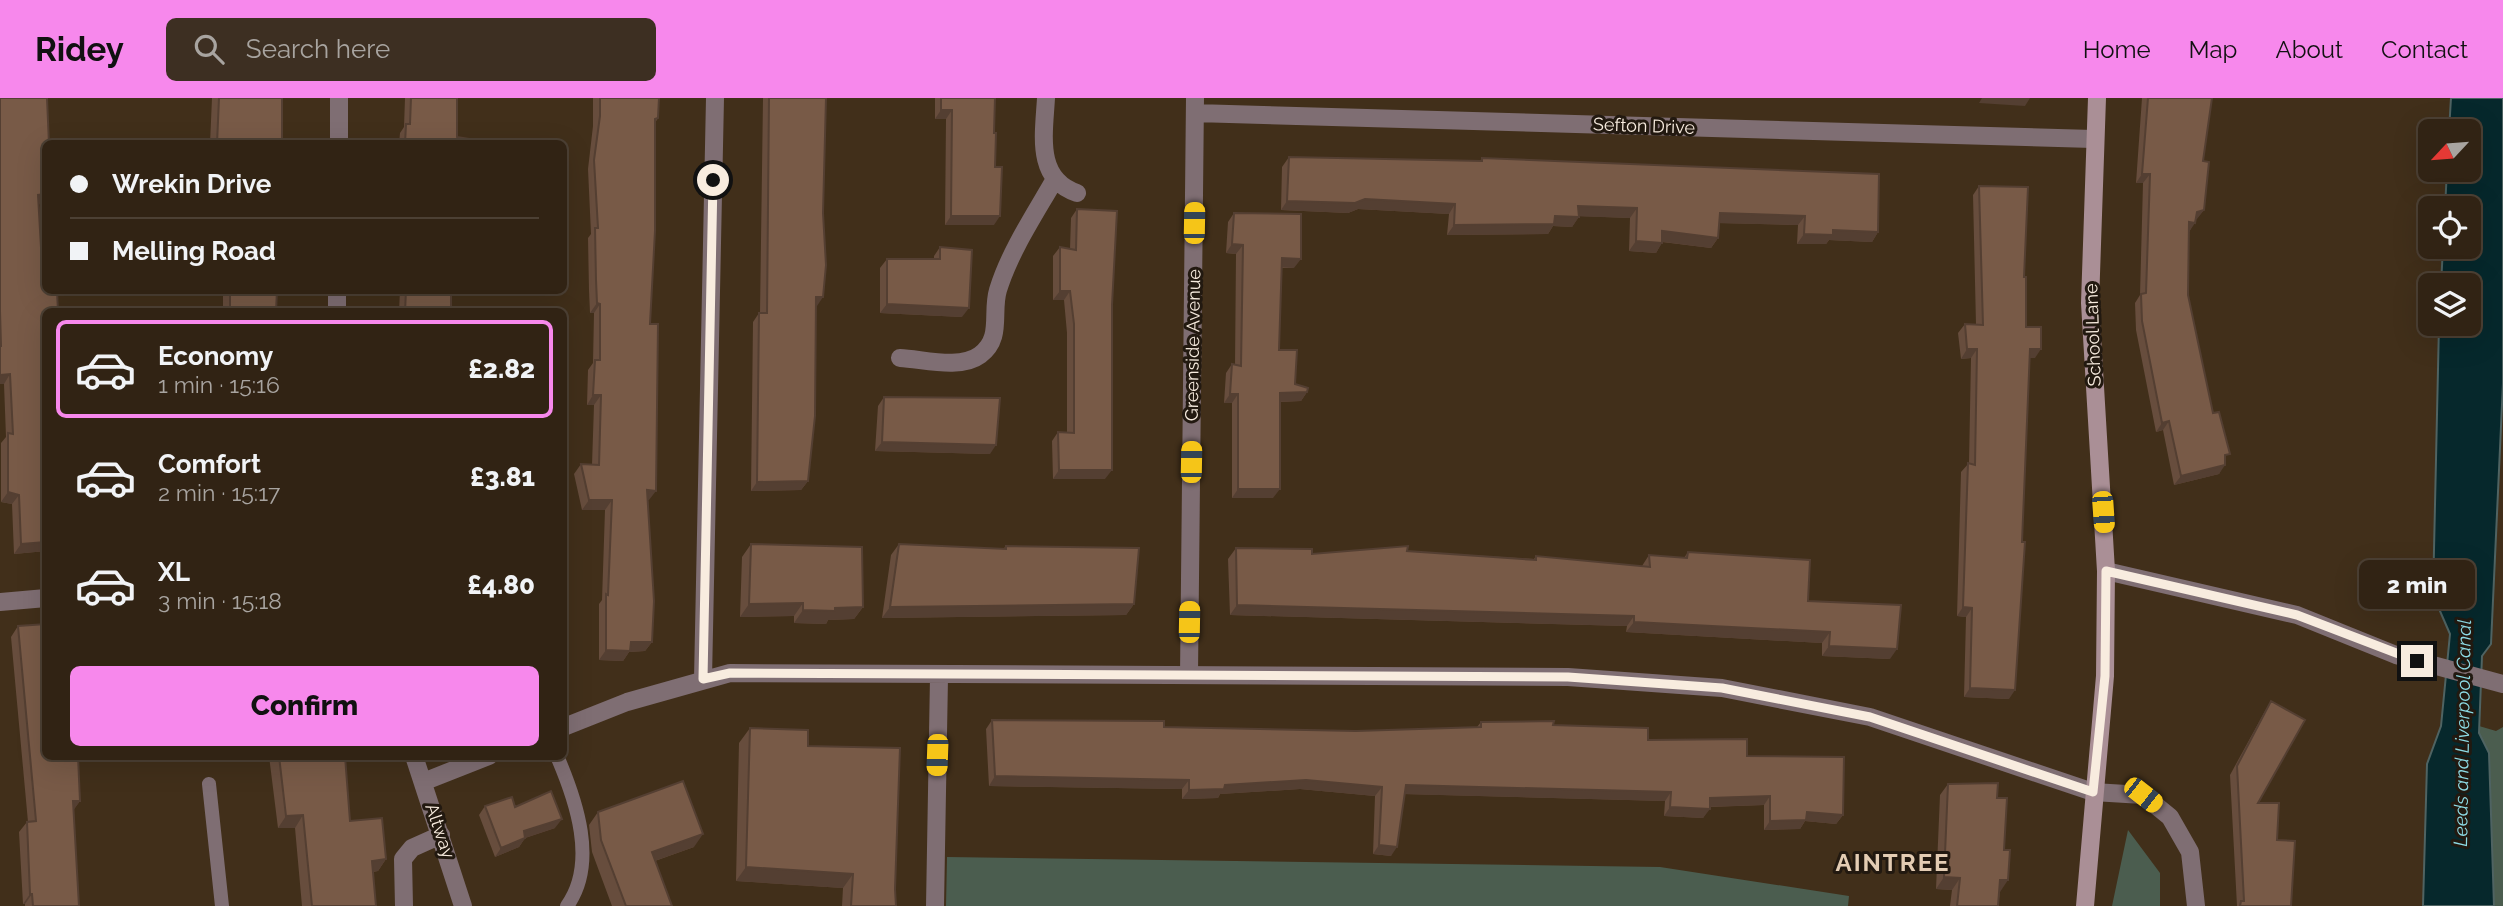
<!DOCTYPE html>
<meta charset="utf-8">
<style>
:root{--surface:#312314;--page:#3d2f22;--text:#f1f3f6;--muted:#a8a4a0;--line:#4c4034;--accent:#f788ec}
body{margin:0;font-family:Raleway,sans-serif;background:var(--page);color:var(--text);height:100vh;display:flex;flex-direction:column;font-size:26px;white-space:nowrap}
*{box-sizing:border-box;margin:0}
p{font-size:23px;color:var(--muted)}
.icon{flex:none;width:38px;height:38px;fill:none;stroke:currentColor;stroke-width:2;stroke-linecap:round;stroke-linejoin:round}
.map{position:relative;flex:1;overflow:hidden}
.panel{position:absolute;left:42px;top:210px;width:525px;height:452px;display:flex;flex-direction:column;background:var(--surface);border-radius:10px;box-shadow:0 7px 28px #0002,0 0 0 2px var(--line)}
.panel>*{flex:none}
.hud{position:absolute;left:42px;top:42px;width:525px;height:154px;border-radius:10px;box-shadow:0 7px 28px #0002,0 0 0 2px var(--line);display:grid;align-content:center;height:154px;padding:0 28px;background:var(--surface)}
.needle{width:46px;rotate:244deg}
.fabs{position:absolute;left:2418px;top:21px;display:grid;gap:14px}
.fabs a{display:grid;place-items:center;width:63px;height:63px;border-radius:10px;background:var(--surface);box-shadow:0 7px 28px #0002,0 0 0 2px var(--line);font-size:35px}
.end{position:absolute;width:32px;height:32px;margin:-16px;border:9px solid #f8ecdf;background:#111;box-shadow:0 0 0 4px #111}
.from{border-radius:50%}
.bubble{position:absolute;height:49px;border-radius:10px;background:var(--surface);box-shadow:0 7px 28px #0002,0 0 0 2px var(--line);font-size:23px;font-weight:800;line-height:49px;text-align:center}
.car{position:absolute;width:21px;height:42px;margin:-21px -10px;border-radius:9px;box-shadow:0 0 5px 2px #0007;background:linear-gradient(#f5c518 24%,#345 0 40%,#f5c518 0 76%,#345 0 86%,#f5c518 0)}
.hud b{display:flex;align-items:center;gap:24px;height:66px;font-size:26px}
.hud b+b{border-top:2px solid var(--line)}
.hud i{width:18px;height:18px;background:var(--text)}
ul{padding:12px 0 0;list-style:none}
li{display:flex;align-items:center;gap:21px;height:98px;margin:0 14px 10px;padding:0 14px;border:4px solid transparent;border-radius:10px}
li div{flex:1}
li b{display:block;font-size:26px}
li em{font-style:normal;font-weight:800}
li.active{border-color:var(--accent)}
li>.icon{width:63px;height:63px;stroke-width:1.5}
.action{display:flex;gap:14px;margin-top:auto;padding:14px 28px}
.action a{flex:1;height:80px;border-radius:10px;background:var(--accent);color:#111;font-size:28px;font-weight:800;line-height:80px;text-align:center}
header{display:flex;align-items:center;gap:42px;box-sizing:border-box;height:98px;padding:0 35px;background:var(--accent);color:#111}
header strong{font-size:33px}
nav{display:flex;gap:38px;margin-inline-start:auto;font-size:24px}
.search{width:490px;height:63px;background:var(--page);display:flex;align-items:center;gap:18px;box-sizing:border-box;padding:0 24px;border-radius:10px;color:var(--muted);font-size:26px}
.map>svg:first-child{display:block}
.green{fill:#4b5d4f}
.water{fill:#06282c;stroke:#4f6362;stroke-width:2}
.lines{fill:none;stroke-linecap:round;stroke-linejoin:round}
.service{stroke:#7f6e73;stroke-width:14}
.minor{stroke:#7f6e73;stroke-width:18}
.tertiary{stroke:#7f6e73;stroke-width:18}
.secondary{stroke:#aa8f96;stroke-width:18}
.wall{fill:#674d3d}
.shaded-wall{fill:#543f32}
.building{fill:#785a47;stroke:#543f32;stroke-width:2}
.route{stroke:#f8ecdf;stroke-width:9}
.labels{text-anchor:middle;stroke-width:6;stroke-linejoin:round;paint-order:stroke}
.street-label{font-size:18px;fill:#f8ecdf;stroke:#221910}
.water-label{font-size:19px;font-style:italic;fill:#8ddbe5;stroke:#221910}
.district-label{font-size:24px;font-weight:bold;letter-spacing:2px;fill:#e3ccb3;stroke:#221910}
</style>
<header>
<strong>Ridey</strong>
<div class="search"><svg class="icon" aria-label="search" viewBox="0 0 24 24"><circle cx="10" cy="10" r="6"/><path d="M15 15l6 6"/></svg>Search here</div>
<nav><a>Home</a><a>Map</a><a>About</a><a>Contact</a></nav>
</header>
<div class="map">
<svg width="2503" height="808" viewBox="0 0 2503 808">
<rect width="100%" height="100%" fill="#412f1a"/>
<path class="green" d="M2479 628 2496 633 2503 629V808H2494L2489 655 2479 635Z
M2128 732 2160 775V808H2112Z
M947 759 1660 769 1849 798 1848 808H946Z"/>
<path class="water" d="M2451 0H2503V285L2491 546 2482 558 2479 635 2489 655 2494 808H2423L2427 666 2441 628 2450 536 2433 497 2439 226H2469V187H2441L2443 149H2469V110H2445L2447 72H2469V33H2449Z"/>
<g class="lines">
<path class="service" d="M557 658C576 702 598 765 567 808
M209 686 222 808"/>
<path class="minor" d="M1046 0C1044 36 1035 81 1077 95
M1195 15 2093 41
M339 46V0
M337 214V192
M900 260C923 261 960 272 980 257 1003 240 991 215 998 192 1010 153 1035 116 1055 81
M0 504 46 500
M1189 577 1195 0
M703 581 715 0
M564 629 627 604 730 575 1568 579 1722 590 1870 619 2093 694 2143 697 2170 719 2190 754 2196 808
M414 658 463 808
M423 684 489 658
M404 808 403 761 412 750 441 737
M935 808 939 579"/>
<path class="tertiary" d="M2106 473 2297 517 2396 557 2503 586"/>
<path class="secondary" d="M2085 808 2105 578 2106 473 2090 205 2097 0"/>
</g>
<path class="wall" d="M0 0 39 106 46 214V453L14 456 12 406 1 404V345L6 339 4 286H0Z
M212 0H282V46H210Z
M405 0H457V39L470 46H399L400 35 404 29Z
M593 0H659L658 20 655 25 650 226 649 402H648L652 544 645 553 629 554 623 563 599 562V506L602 502 605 412H582L574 376 581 366 592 367 594 307H587L588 272 593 265 594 215H590L589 192 588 140 591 136 588 71 593 28Z
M763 0H826L817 208H816L808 383 801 392 751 393 753 224 759 215H760Z
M935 0H995L994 127H945L946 21H935Z
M2142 0H2212L2203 63 2204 112 2196 121 2189 134 2188 197 2213 315 2225 363 2219 376 2174 387 2163 332 2156 334 2136 232 2135 205 2140 197 2143 85H2136Z
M1289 59 1480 63 1482 60 1879 76 1878 134 1872 144 1829 142 1826 146H1797L1798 127 1720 125 1718 140 1711 150 1662 144 1656 155 1629 153 1630 120 1579 118 1572 129 1553 128 1548 136 1447 137 1449 116 1358 111 1348 115 1281 112 1282 69Z
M1979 88 2024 179 2026 229 2035 260H2030L2009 601 1964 599 1966 519 1957 518 1961 374 1969 365 1971 260 1961 261 1958 235 1965 226 1976 227 1973 97Z
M1077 111 1112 207 1105 381H1053L1052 343 1058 334 1067 335V235L1064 202H1053V158L1060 149 1070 151 1071 120Z
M1234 115 1294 170H1282L1279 252 1295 286 1307 294 1301 303 1280 304 1273 400H1232V305H1224L1226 275 1232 266 1235 267 1236 156 1226 155 1228 124Z
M940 149 962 219 880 215V170L887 161H934V158Z
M223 192H277L276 214H223Z
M400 192H451V214H399Z
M884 299 990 356 875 353 878 308Z
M751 446 863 509 854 521 828 522 826 526 794 525V518L740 519 742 459Z
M899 446 1003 451 1006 448 1134 506 1126 517 882 520 891 457Z
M1236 450 1312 456 1407 453 1534 461 1536 458 1642 468 1649 457 1684 460 1688 454 1808 503 1890 561 1822 558V545L1626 534 1627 528 1230 517 1228 461Z
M18 528 46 658 80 703 73 712 79 808H25V806H23L19 734 27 724H28L11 539Z
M2271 603 2258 705 2277 742 2291 808H2237L2230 677 2265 613Z
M992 622 1164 629 1356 633 1477 629 1481 624 1553 627 1747 658 1843 717 1836 726 1805 723 1800 731 1764 732V707L1710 709 1703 720 1664 718 1665 703 1405 696 1391 758 1373 756 1375 698 1300 691 1220 696 1218 700 1182 701V691L989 688 986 631Z
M750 630 808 648 895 791 896 808H842L843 790 736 783 739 645Z
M269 658H345L350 723 386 761 378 773 373 774 376 808H302L295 730H278Z
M1948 686 1997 700 2000 794 1998 808H1950L1952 792 1936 791 1940 697Z
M485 708 515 709 555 730 525 740 519 749 495 759 479 717Z
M598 714 694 749 655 763 672 808H612L592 754 589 727Z"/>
<path class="shaded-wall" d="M1982 0H2030L2025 8 1979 5Z
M941 12H952L946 21H935Z
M2142 76H2150L2143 85H2136Z
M46 96V106L31 107 38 97Z
M1365 101 1455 106 1449 116 1358 111 1348 115 1281 112 1287 103Z
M1578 108 1637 110 1630 120 1571 118Z
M2204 112 2197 121 2191 123 2197 114Z
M1720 115 1805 118 1798 127 1713 125Z
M951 118H1000L994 127H945Z
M1555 118 1579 119 1572 129 1553 128 1548 136 1447 137 1454 127Z
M2189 124 2195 125 2189 134Z
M1833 132 1878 134 1872 144 1829 142 1826 146H1797L1804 136Z
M1662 133 1718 140 1711 150 1656 143Z
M1636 143 1662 145 1656 155 1629 153Z
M1232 146 1243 147 1236 156 1226 155Z
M1282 160 1301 161 1294 170 1276 169Z
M1060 193H1070L1064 202H1053Z
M816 199H823L817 208H810Z
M597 205 600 206 594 215H590Z
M887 206 969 210 962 219 880 215Z
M1967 251H1977L1971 260 1961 261Z
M2030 251H2041L2035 260H2024Z
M10 276 4 286H0V277Z
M1307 294 1301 303 1274 304 1280 295Z
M1230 296H1238L1232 305H1224Z
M593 297H601L594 307H587Z
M2169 323 2163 332 2156 334 2162 325Z
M882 344 996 347 990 356 875 353Z
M2225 367 2219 376 2174 387 2181 378Z
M1059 372H1112L1105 381H1053Z
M808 383 801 392 751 393 757 384Z
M1238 391H1280L1273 400H1232Z
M647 392 656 393 649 402H641Z
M8 394 19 397 12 406 1 404Z
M589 402H612L605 412H582Z
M46 444V453L14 456 21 446Z
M803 505 794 518 740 519 749 506Z
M1134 506 1126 517 882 520 890 509Z
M1237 507 1634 518 1627 528 1230 517Z
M863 509 854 521 828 522 826 526 794 525 803 512Z
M1963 509 1972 510 1966 519 1957 518Z
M1634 524 1830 534 1822 545 1626 534Z
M631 544H652L645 553 629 554 623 563 599 562 606 552Z
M1829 548 1897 551 1890 561 1822 558Z
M1970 590 2015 592 2009 601 1964 599Z
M995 678 1189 682 1182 691 989 688Z
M1306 682 1382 689 1375 698 1300 691 1220 696 1218 700 1182 701 1189 692 1225 687Z
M1406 687 1671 694 1665 703 1400 696Z
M1770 698 1764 707 1704 709 1710 700Z
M73 703H80L73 713Z
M1670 709 1710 711 1703 720 1664 718Z
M1807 714 1843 717 1836 726 1805 723 1800 731 1764 732 1770 723Z
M303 717 295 730H278L286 718Z
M562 721 555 730 525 740 519 749 495 759 501 750 524 733Z
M703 736 694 749 643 767 652 754Z
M1379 747 1397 749 1391 758 1373 756Z
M386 761 378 773 363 775 372 763Z
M746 769 853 776 843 790 736 783Z
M1944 779 1960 780 1952 792 1936 791Z
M2000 782H2008L2000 794 1992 793Z
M30 796H32L25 806H23Z"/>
<path class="building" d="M0 0H47L49 46H46V96L38 97 43 184H46V192H57L58 214H46V444L21 446 19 397 8 394V335L13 336 10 276 0 277V248H1L0 213Z
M219 0H282V46H217Z
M411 0H457V39L470 41V46H405L406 26H410Z
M600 0H659L658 20 655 21V133L650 226H658L656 393 647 392 654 503 652 544H631L630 553 606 552V496L608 497 612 402H589L581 366 599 367 601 297H593L595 262H600V206L597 205 596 182 595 130H598L594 62 600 18Z
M769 0H826L823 115 826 167 823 199H816L815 318 808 383 757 384 759 215H767Z
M941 0H995L994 35H996L995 69H1002L1000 118H951L952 12H941Z
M2148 0H2212L2203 63 2209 64 2204 112 2197 114 2195 125 2189 124 2188 197 2213 315 2219 314 2230 356 2225 357V367L2181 378 2169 323 2162 325 2142 223 2141 196 2146 195 2150 76H2142Z
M1289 59 1482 63V60L1879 76 1878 134 1833 132V137L1804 136 1805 118 1720 115 1718 140 1662 133V145L1636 143 1637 110 1578 108 1579 119 1555 118 1554 126 1454 127 1455 106 1365 101 1355 105 1287 103Z
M1979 88 2028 89 2024 179H2026V229H2041V251H2030L2022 444H2025L2015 592 1970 590 1972 510 1963 509 1968 365 1975 367 1977 251H1967L1965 226 1983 227Z
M1077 111 1117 113 1112 207V372H1059L1058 334 1074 335V226L1070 193H1060V149L1076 152Z
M1234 115 1301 116V161L1282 160 1279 252H1297L1295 286 1308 290 1307 294 1280 295V391H1238V296H1230L1232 266 1241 268 1243 147 1232 146Z
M940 149 972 152 969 210 887 206V161H940Z
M230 192H277L276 214H230Z
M406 192H451V214H405Z
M884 299 1000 300 996 347 882 344Z
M751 446 862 449 863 509 835 510V513L803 512V505L749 506Z
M899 446 1006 451V448L1139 450 1134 506 890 509Z
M1408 448 1407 453 1536 462V458L1650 469 1649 457 1687 460 1688 454 1810 462 1808 503 1901 507 1897 551 1829 548 1830 534 1634 524V518L1237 507 1236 450 1312 451V456Z
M46 526V658H78L80 703H73L79 808H33L32 796H30L27 724 36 723 18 528Z
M2271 603 2305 622 2258 705H2279L2277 742 2295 743 2291 808H2240L2241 803H2244L2237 668Z
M992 622 1164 623V629L1356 633 1481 629V624L1554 623 1553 627 1648 630V642L1747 641V658L1844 659 1843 717 1807 714 1806 722 1770 723V698L1710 700V711L1670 709 1671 694 1406 687 1397 749 1379 747 1382 689 1306 682 1225 687 1224 691 1189 692V682L995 678Z
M750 630 808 632V648L900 650 895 791 896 808H851L853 776 746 769Z
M279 658H345L350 723 382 720 386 761 372 763 376 808H312L303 717 286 718Z
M683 683 703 736 652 754 672 808H626L601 742 598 714Z
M1998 685 1997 700H2007L2004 752H2010L2008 782H2000L1998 808H1957L1960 780 1944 779 1948 686Z
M551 693 562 721 524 733 525 740 501 750 485 708 512 699 515 709Z"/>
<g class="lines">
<path class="route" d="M713 82 703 581 730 575 1568 579 1722 590 1870 619 2093 694 2105 578 2106 473 2297 517 2417 563"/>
</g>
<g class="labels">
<g class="street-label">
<text transform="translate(1644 28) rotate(2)" y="6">Sefton Drive</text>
<text transform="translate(2093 237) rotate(-92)" y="6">School Lane</text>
<text transform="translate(1193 247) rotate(-89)" y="6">Greenside Avenue</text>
<text transform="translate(440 733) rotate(71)" y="6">Altway</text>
</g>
<g class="water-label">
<text transform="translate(2462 635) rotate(-89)" y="7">Leeds and Liverpool Canal</text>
</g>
<g class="district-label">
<text x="1893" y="773">AINTREE</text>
</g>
</g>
</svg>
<div class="fabs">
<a><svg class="needle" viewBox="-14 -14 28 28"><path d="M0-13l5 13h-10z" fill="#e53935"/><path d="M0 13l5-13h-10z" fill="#a8a4a0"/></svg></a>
<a><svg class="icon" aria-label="locate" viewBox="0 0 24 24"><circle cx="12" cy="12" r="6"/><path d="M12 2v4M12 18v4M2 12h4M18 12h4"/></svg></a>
<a><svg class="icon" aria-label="layers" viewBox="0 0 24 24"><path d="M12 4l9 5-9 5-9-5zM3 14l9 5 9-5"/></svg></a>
</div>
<i class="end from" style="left:713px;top:82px"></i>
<i class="end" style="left:2417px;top:563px"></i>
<div class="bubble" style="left:2359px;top:462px;width:116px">2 min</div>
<i class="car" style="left:1194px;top:125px;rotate:1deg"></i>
<i class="car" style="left:1191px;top:364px;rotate:1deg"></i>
<i class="car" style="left:2103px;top:414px;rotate:176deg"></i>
<i class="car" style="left:1189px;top:524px;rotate:1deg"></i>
<i class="car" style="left:937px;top:657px;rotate:182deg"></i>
<i class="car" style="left:2143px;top:697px;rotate:128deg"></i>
<div class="hud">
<b><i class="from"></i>Wrekin Drive</b>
<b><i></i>Melling Road</b>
</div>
<section class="panel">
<ul>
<li class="active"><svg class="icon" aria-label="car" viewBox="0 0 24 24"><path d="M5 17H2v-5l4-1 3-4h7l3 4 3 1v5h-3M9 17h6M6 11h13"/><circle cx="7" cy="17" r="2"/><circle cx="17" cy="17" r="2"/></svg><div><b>Economy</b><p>1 min · 15:16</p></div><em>£2.82</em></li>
<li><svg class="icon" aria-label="car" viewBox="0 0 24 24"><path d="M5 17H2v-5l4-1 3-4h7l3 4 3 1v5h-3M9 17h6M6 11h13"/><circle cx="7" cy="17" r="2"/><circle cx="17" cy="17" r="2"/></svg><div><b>Comfort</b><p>2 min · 15:17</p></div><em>£3.81</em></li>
<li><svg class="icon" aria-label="car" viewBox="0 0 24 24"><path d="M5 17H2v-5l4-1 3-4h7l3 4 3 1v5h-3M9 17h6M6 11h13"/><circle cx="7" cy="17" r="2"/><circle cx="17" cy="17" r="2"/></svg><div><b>XL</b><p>3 min · 15:18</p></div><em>£4.80</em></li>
</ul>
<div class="action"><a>Confirm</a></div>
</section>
</div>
